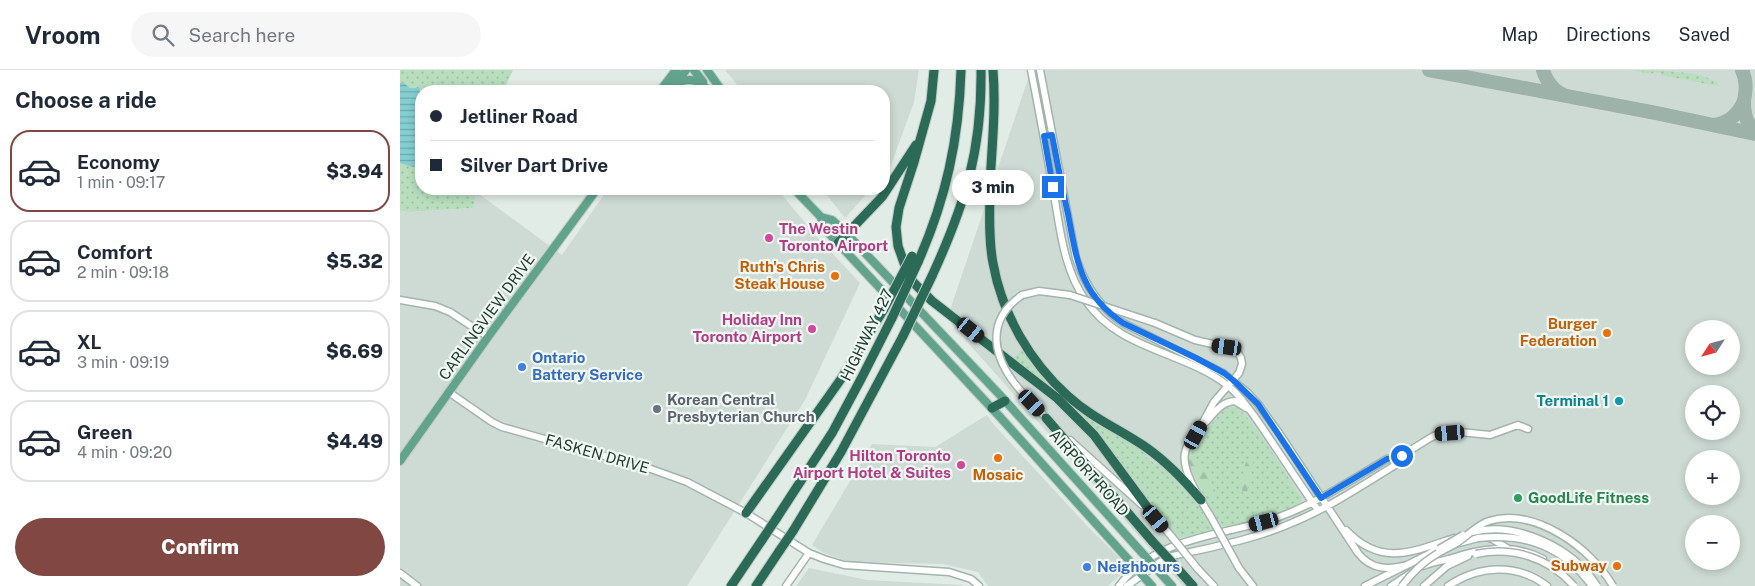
<!DOCTYPE html>
<meta charset="utf-8">
<style>
:root{--surface:#fff;--page:#f6f6f7;--text:#1f2937;--muted:#747a83;--line:#e0e1e3;--accent:#814743}
body{margin:0;font-family:"Public Sans",sans-serif;background:var(--page);color:var(--text);height:100vh;display:flex;flex-direction:column;font-size:19px;white-space:nowrap}
*{box-sizing:border-box;margin:0}
p{font-size:16px;color:var(--muted)}
.icon{flex:none;width:28px;height:28px;fill:none;stroke:currentColor;stroke-width:2;stroke-linecap:round;stroke-linejoin:round}
.map{position:relative;flex:1;overflow:hidden}
.details{display:flex;flex-direction:column;background:var(--surface);width:400px}
.details>*{flex:none}
.hud{position:absolute;left:15px;top:15px;width:475px;height:110px;border-radius:20px;box-shadow:0 2px 8px #0003;display:grid;align-content:center;height:110px;padding:0 15px;background:var(--surface)}
.needle{width:32px;rotate:234deg}
.controls{position:absolute;left:1285px;top:250px;display:grid;gap:10px}
.controls a{display:grid;place-items:center;width:55px;height:55px;border-radius:50%;background:var(--surface);box-shadow:0 2px 8px #0003;font-size:25px}
.end{position:absolute;width:22px;height:22px;margin:-11px;border:6px solid #1a73e8;background:#fff;box-shadow:0 0 0 2px #fff}
.from{border-radius:50%}
.bubble{position:absolute;height:35px;border-radius:18px;background:var(--surface);box-shadow:0 2px 8px #0003;font-size:16px;font-weight:800;line-height:35px;text-align:center}
.car{position:absolute;width:15px;height:30px;margin:-15px -8px;border-radius:6px;box-shadow:0 0 4px 1px #0007;background:linear-gradient(#222 24%,#8ab4d8 0 40%,#222 0 76%,#8ab4d8 0 86%,#222 0)}
.hud b{display:flex;align-items:center;gap:18px;height:48px;font-size:19px}
.hud b+b{border-top:1px solid var(--line)}
.hud i{width:12px;height:12px;background:var(--text)}
ul{padding:0;list-style:none}
li{display:flex;align-items:center;gap:15px;height:82px;margin:0 10px 8px;padding:0 5px;border:2px solid var(--line);border-radius:20px}
li div{flex:1}
li b{display:block;font-size:19px}
li em{font-style:normal;font-weight:800}
li.active{border-color:var(--accent)}
li>.icon{width:45px;height:45px;stroke-width:1.5}
h2{padding:0 15px;font-size:22px;line-height:60px}
.button{display:flex;gap:10px;margin-top:auto;padding:10px 15px}
.button a{flex:1;height:58px;border-radius:30px;background:var(--accent);color:#fff;font-size:20px;font-weight:800;line-height:58px;text-align:center}
header{display:flex;align-items:center;gap:30px;box-sizing:border-box;height:70px;padding:0 25px;background:var(--surface);border-bottom:1px solid var(--line)}
header strong{font-size:24px}
nav{display:flex;gap:28px;margin-inline-start:auto;font-size:18px}
.search{width:350px;height:45px;background:var(--page);display:flex;align-items:center;gap:12px;box-sizing:border-box;padding:0 18px;border-radius:28px;color:var(--muted);font-size:19px}
main{display:flex;flex:1;min-height:0}
.map>svg:first-child{display:block}
.built{fill:#cedbd4;fill-rule:evenodd}
.grass{fill:url(#grass-dots)}
.forest{fill:url(#forest-firs)}
.water{fill:url(#water-rules)}
.lines{fill:none;stroke-linecap:round;stroke-linejoin:round}
.taxiway{stroke:#9db2a9;stroke-width:14}
.minor-casing{stroke:#a3b4ac;stroke-width:9}
.major-casing{stroke:#c1c9c6;stroke-width:10}
.highway-casing{stroke:#c1c9c6;stroke-width:11}
.minor{stroke:#fff;stroke-width:6}
.major{stroke:#62a38d;stroke-width:8}
.highway{stroke:#2b6a57;stroke-width:9}
.minor-bridge-casing{stroke:#a3b4ac;stroke-width:9;stroke-linecap:butt}
.highway-bridge-casing{stroke:#c1c9c6;stroke-width:11;stroke-linecap:butt}
.minor-bridge{stroke:#fff;stroke-width:6}
.highway-bridge{stroke:#2b6a57;stroke-width:9}
.route{stroke:#1a73e8;stroke-width:6}
.hotel-dot{fill:#d1479c;stroke:#f1f8f4;stroke-width:2}
.food-dot{fill:#e8710a;stroke:#f1f8f4;stroke-width:2}
.shop-dot{fill:#3f7fe0;stroke:#f1f8f4;stroke-width:2}
.culture-dot{fill:#0f9aa8;stroke:#f1f8f4;stroke-width:2}
.worship-dot{fill:#6b7280;stroke:#f1f8f4;stroke-width:2}
.leisure-dot{fill:#2e9e5b;stroke:#f1f8f4;stroke-width:2}
.labels{text-anchor:middle;stroke-width:4.5;stroke-linejoin:round;paint-order:stroke}
.hotel-label{font-size:15px;font-weight:bold;fill:#b23c85;stroke:#f1f8f4;text-anchor:end}
.food-label{font-size:15px;font-weight:bold;fill:#c56008;stroke:#f1f8f4;text-anchor:end}
.street-label{font-size:15px;fill:#203d32;stroke:#f1f8f4}
.shop-label{font-size:15px;font-weight:bold;fill:#366cbe;stroke:#f1f8f4;text-anchor:start}
.worship-label{font-size:15px;font-weight:bold;fill:#5b616d;stroke:#f1f8f4;text-anchor:start}
.culture-label{font-size:15px;font-weight:bold;fill:#0d838f;stroke:#f1f8f4;text-anchor:end}
.leisure-label{font-size:15px;font-weight:bold;fill:#27864d;stroke:#f1f8f4;text-anchor:start}
</style>
<header>
<strong>Vroom</strong>
<div class="search"><svg class="icon" aria-label="search" viewBox="0 0 24 24"><circle cx="10" cy="10" r="6"/><path d="M15 15l6 6"/></svg>Search here</div>
<nav><a>Map</a><a>Directions</a><a>Saved</a></nav>
</header>
<main>
<section class="details">
<h2>Choose a ride</h2>
<ul>
<li class="active"><svg class="icon" aria-label="car" viewBox="0 0 24 24"><path d="M5 17H2v-5l4-1 3-4h7l3 4 3 1v5h-3M9 17h6M6 11h13"/><circle cx="7" cy="17" r="2"/><circle cx="17" cy="17" r="2"/></svg><div><b>Economy</b><p>1 min · 09:17</p></div><em>$3.94</em></li>
<li><svg class="icon" aria-label="car" viewBox="0 0 24 24"><path d="M5 17H2v-5l4-1 3-4h7l3 4 3 1v5h-3M9 17h6M6 11h13"/><circle cx="7" cy="17" r="2"/><circle cx="17" cy="17" r="2"/></svg><div><b>Comfort</b><p>2 min · 09:18</p></div><em>$5.32</em></li>
<li><svg class="icon" aria-label="car" viewBox="0 0 24 24"><path d="M5 17H2v-5l4-1 3-4h7l3 4 3 1v5h-3M9 17h6M6 11h13"/><circle cx="7" cy="17" r="2"/><circle cx="17" cy="17" r="2"/></svg><div><b>XL</b><p>3 min · 09:19</p></div><em>$6.69</em></li>
<li><svg class="icon" aria-label="car" viewBox="0 0 24 24"><path d="M5 17H2v-5l4-1 3-4h7l3 4 3 1v5h-3M9 17h6M6 11h13"/><circle cx="7" cy="17" r="2"/><circle cx="17" cy="17" r="2"/></svg><div><b>Green</b><p>4 min · 09:20</p></div><em>$4.49</em></li>
</ul>
<div class="button"><a>Confirm</a></div>
</section>
<div class="map">
<svg width="1355" height="516" viewBox="0 0 1355 516">
<defs>
<pattern id="grass-dots" width="8" height="8" patternUnits="userSpaceOnUse" patternTransform="scale(1.25)"><rect width="8" height="8" fill="#b8debe"/><path d="M2 2h.1M6 6h.1" fill="none" stroke="#9ebfa4" stroke-width="1.8" stroke-linecap="round"/></pattern>
<pattern id="forest-firs" width="22" height="20" patternUnits="userSpaceOnUse" patternTransform="scale(1.25)"><rect width="22" height="20" fill="#b8debe"/><path d="M5 1l3.5 6h-7zM16 11l3.5 6h-7z" fill="#9ebfa4"/></pattern>
<pattern id="water-rules" width="6" height="5" patternUnits="userSpaceOnUse" patternTransform="scale(1.25)"><rect width="6" height="5" fill="#85cfd3"/><path d="M0 2.5h6" fill="none" stroke="#6ca9ac"/></pattern>
</defs>
<rect width="100%" height="100%" fill="#e0ece5"/>
<path class="built" d="M325 0H519L514 32 491 95 484 104V21H342Z
M631 0H1355V516H783L547 249ZM1294 259H1331V296H1294ZM1294 324H1331V361H1294ZM1294 389H1331V426H1294ZM1294 454H1331V491H1294Z
M208 119H377L417 167 460 213 405 330 287 516H0V141L8 142 74 138 75 121 162 185Z
M422 119H471L445 148Z
M587 345 594 355 691 460 724 492 726 497 725 501 708 516H588L578 502 543 494 449 492 424 483 412 475 472 374 535 377Z
M409 498 467 510 562 515 563 516H396Z"/>
<path class="grass" d="M0 0H113L103 21H21V119H76L74 138 8 142 0 141Z
M1230 0C1250 0 1308 0 1319 15V16L1312 15 1261 5 1260 3 1254 2 1252 4Z
M623 278 675 337 696 353 732 374 746 384 745 386 755 394 759 393 764 397 798 434 815 464 801 463 780 468 759 446 693 357 667 332 613 289Z
M836 337C853 348 883 400 896 419L895 421 898 423 902 428 899 436 887 441 825 461 806 430 788 392 790 378 820 344 825 338Z"/>
<path class="forest" d="M850 385 853 387C854 401 847 412 847 427L844 426C839 414 843 395 850 385Z
M793 388 798 391 800 399 810 406 811 412 816 423 815 427C800 423 792 402 787 389Z"/>
<path class="water" d="M0 13H4L10 18H19L21 23V96L13 97 0 93Z"/>
<g class="lines">
<path class="taxiway" d="M1029 0 1256 43 1355 64
M1143 0C1146 11 1154 21 1164 25
M1342 0C1347 11 1346 20 1344 31
M1314 55C1329 53 1338 45 1344 31 1344 44 1346 53 1355 61"/>
<defs>
<path id="minor" d="M631 0C639 40 646 79 653 119 660 157 663 199 686 231 719 280 783 281 827 315 838 323 844 333 852 343 875 375 895 408 918 440
M640 0 676 188C685 215 699 237 723 253L823 303 847 322 858 334 879 363 958 483C972 501 990 500 1010 494
M622 225 639 221 670 225
M0 230 35 236 50 242 88 267
M755 253 795 270 830 278 838 283 841 288 842 294 839 303 814 332 796 365
M620 320 648 350
M50 323 92 352 102 357 251 399 287 412 346 443 409 483 424 489 444 495 549 502 571 509 579 516
M806 352C815 342 821 332 835 331L846 338
M797 363C792 369 786 375 785 383 781 402 803 433 812 449
M670 370 742 435
M755 447 772 467
M946 460C981 497 1012 482 1054 468
M1076 463 1092 469 1107 478
M1055 474 1078 468
M1023 496C1032 492 1041 491 1049 489 1081 478 1112 473 1143 489
M797 498 814 516
M839 498 853 516
M0 503 17 516
M386 516 409 483
M719 516C756 466 823 466 876 448 916 434 951 410 987 389L1001 386 1030 368 1040 363 1060 362 1090 365 1118 355 1128 359
M727 516 760 492 772 486C813 477 856 469 894 452 930 437 963 415 997 394L1001 386
M965 516 1027 485 1043 475
M991 516 1011 503
M1024 516 1047 496 1068 486
M1048 516C1079 495 1117 493 1147 516"/>
<path id="major" d="M294 0 303 12
M307 0 322 21
M276 13C292 7 296 10 309 20
M260 21 276 0
M270 21 286 0
M394 119 421 147 432 150 446 163 599 324 772 516
M421 147 423 157 600 347 752 516
M0 391 88 267 197 119"/>
<path id="highway" d="M534 0 531 31 514 92 499 138 496 157 498 176 504 193 513 212 532 231 657 328 694 365 756 449
M593 0C596 39 592 75 590 114 590 139 588 168 593 193 602 244 630 292 668 326 692 348 721 360 747 378 768 393 785 411 801 430
M438 173 482 127 516 75
M518 192C546 129 559 69 561 0
M532 206C565 134 582 81 581 0
M592 338 605 331
M646 348 753 472
M346 443 441 309 484 239
M376 449 432 363 462 307 492 248
M393 461 441 382 503 266
M777 498 793 516
M331 516 362 470
M356 516 380 480"/>
</defs>
<use href="#minor" class="minor-casing"/>
<use href="#major" class="major-casing"/>
<use href="#highway" class="highway-casing"/>
<use href="#minor" class="minor"/>
<use href="#major" class="major"/>
<use href="#highway" class="highway"/>
<defs>
<path id="minor-bridge" d="M670 225 755 253
M620 320C594 290 583 252 622 225
M812 449 839 498
M1072 462C1117 451 1174 478 1197 516
M772 467 797 498
M1078 468C1125 463 1163 476 1192 516
M1039 479 1063 465
M1076 484C1113 476 1149 488 1174 516
M1002 516C1011 504 1022 493 1035 485 1041 481 1048 478 1055 474 1067 467 1076 455 1089 451 1135 437 1191 478 1213 516"/>
<path id="highway-bridge" d="M484 239 512 186
M492 248 518 192
M503 266 532 206
M362 470 376 449
M753 472 777 498
M380 480 393 461"/>
</defs>
<use href="#minor-bridge" class="minor-bridge-casing"/>
<use href="#highway-bridge" class="highway-bridge-casing"/>
<use href="#minor-bridge" class="minor-bridge"/>
<use href="#highway-bridge" class="highway-bridge"/>
</g>
<g class="lines">
<path class="route" d="M653 117 644 66 652 65C657 91 662 118 668 144 677 191 680 224 723 253L796 288 824 303 833 310 858 334 921 428 987 389 1002 386"/>
</g>
<g class="hotel-dot">
<circle cx="369" cy="168" r="5"/>
<circle cx="412" cy="259" r="5"/>
<circle cx="561" cy="395" r="5"/>
</g>
<g class="food-dot">
<circle cx="435" cy="206" r="5"/>
<circle cx="1207" cy="263" r="5"/>
<circle cx="598" cy="388" r="5"/>
<circle cx="1217" cy="496" r="5"/>
</g>
<g class="shop-dot">
<circle cx="122" cy="297" r="5"/>
<circle cx="687" cy="497" r="5"/>
</g>
<circle class="culture-dot" cx="1219" cy="331" r="5"/>
<circle class="worship-dot" cx="257" cy="339" r="5"/>
<circle class="leisure-dot" cx="1118" cy="428" r="5"/>
<g class="labels">
<g class="hotel-label">
<text x="379" y="164" text-anchor="start">The Westin<tspan x="379" dy="17">Toronto Airport</tspan></text>
<text x="402" y="255">Holiday Inn<tspan x="402" dy="17">Toronto Airport</tspan></text>
<text x="551" y="391">Hilton Toronto<tspan x="551" dy="17">Airport Hotel &amp; Suites</tspan></text>
</g>
<g class="food-label">
<text x="425" y="202">Ruth's Chris<tspan x="425" dy="17">Steak House</tspan></text>
<text x="1197" y="259">Burger<tspan x="1197" dy="17">Federation</tspan></text>
<text x="598" y="410" text-anchor="middle">Mosaic</text>
<text x="1207" y="501">Subway</text>
</g>
<g class="street-label">
<text transform="translate(87 247) rotate(-54)" y="5">CARLINGVIEW DRIVE</text>
<text transform="translate(467 265) rotate(-64)" y="5">HIGHWAY 427</text>
<text transform="translate(197 384) rotate(16)" y="5">FASKEN DRIVE</text>
<text transform="translate(689 403) rotate(48)" y="5">AIRPORT ROAD</text>
</g>
<g class="shop-label">
<text x="132" y="293">Ontario<tspan x="132" dy="17">Battery Service</tspan></text>
<text x="697" y="502">Neighbours</text>
</g>
<g class="worship-label">
<text x="267" y="335">Korean Central<tspan x="267" dy="17">Presbyterian Church</tspan></text>
</g>
<g class="culture-label">
<text x="1209" y="336">Terminal 1</text>
</g>
<g class="leisure-label">
<text x="1128" y="433">GoodLife Fitness</text>
</g>
</g>
</svg>
<div class="controls">
<a><svg class="needle" viewBox="-14 -14 28 28"><path d="M0-13l5 13h-10z" fill="#e53935"/><path d="M0 13l5-13h-10z" fill="#747a83"/></svg></a>
<a><svg class="icon" aria-label="locate" viewBox="0 0 24 24"><circle cx="12" cy="12" r="6"/><path d="M12 2v4M12 18v4M2 12h4M18 12h4"/></svg></a>
<a>+</a>
<a>−</a>
</div>
<i class="end from" style="left:1002px;top:386px"></i>
<i class="end" style="left:653px;top:117px"></i>
<div class="bubble" style="left:552px;top:100px;width:82px">3 min</div>
<i class="car" style="left:571px;top:260px;rotate:129deg"></i>
<i class="car" style="left:827px;top:277px;rotate:278deg"></i>
<i class="car" style="left:632px;top:333px;rotate:137deg"></i>
<i class="car" style="left:1050px;top:363px;rotate:265deg"></i>
<i class="car" style="left:796px;top:365px;rotate:29deg"></i>
<i class="car" style="left:756px;top:449px;rotate:140deg"></i>
<i class="car" style="left:864px;top:452px;rotate:255deg"></i>
<div class="hud">
<b><i class="from"></i>Jetliner Road</b>
<b><i></i>Silver Dart Drive</b>
</div>
</div>
</main>
